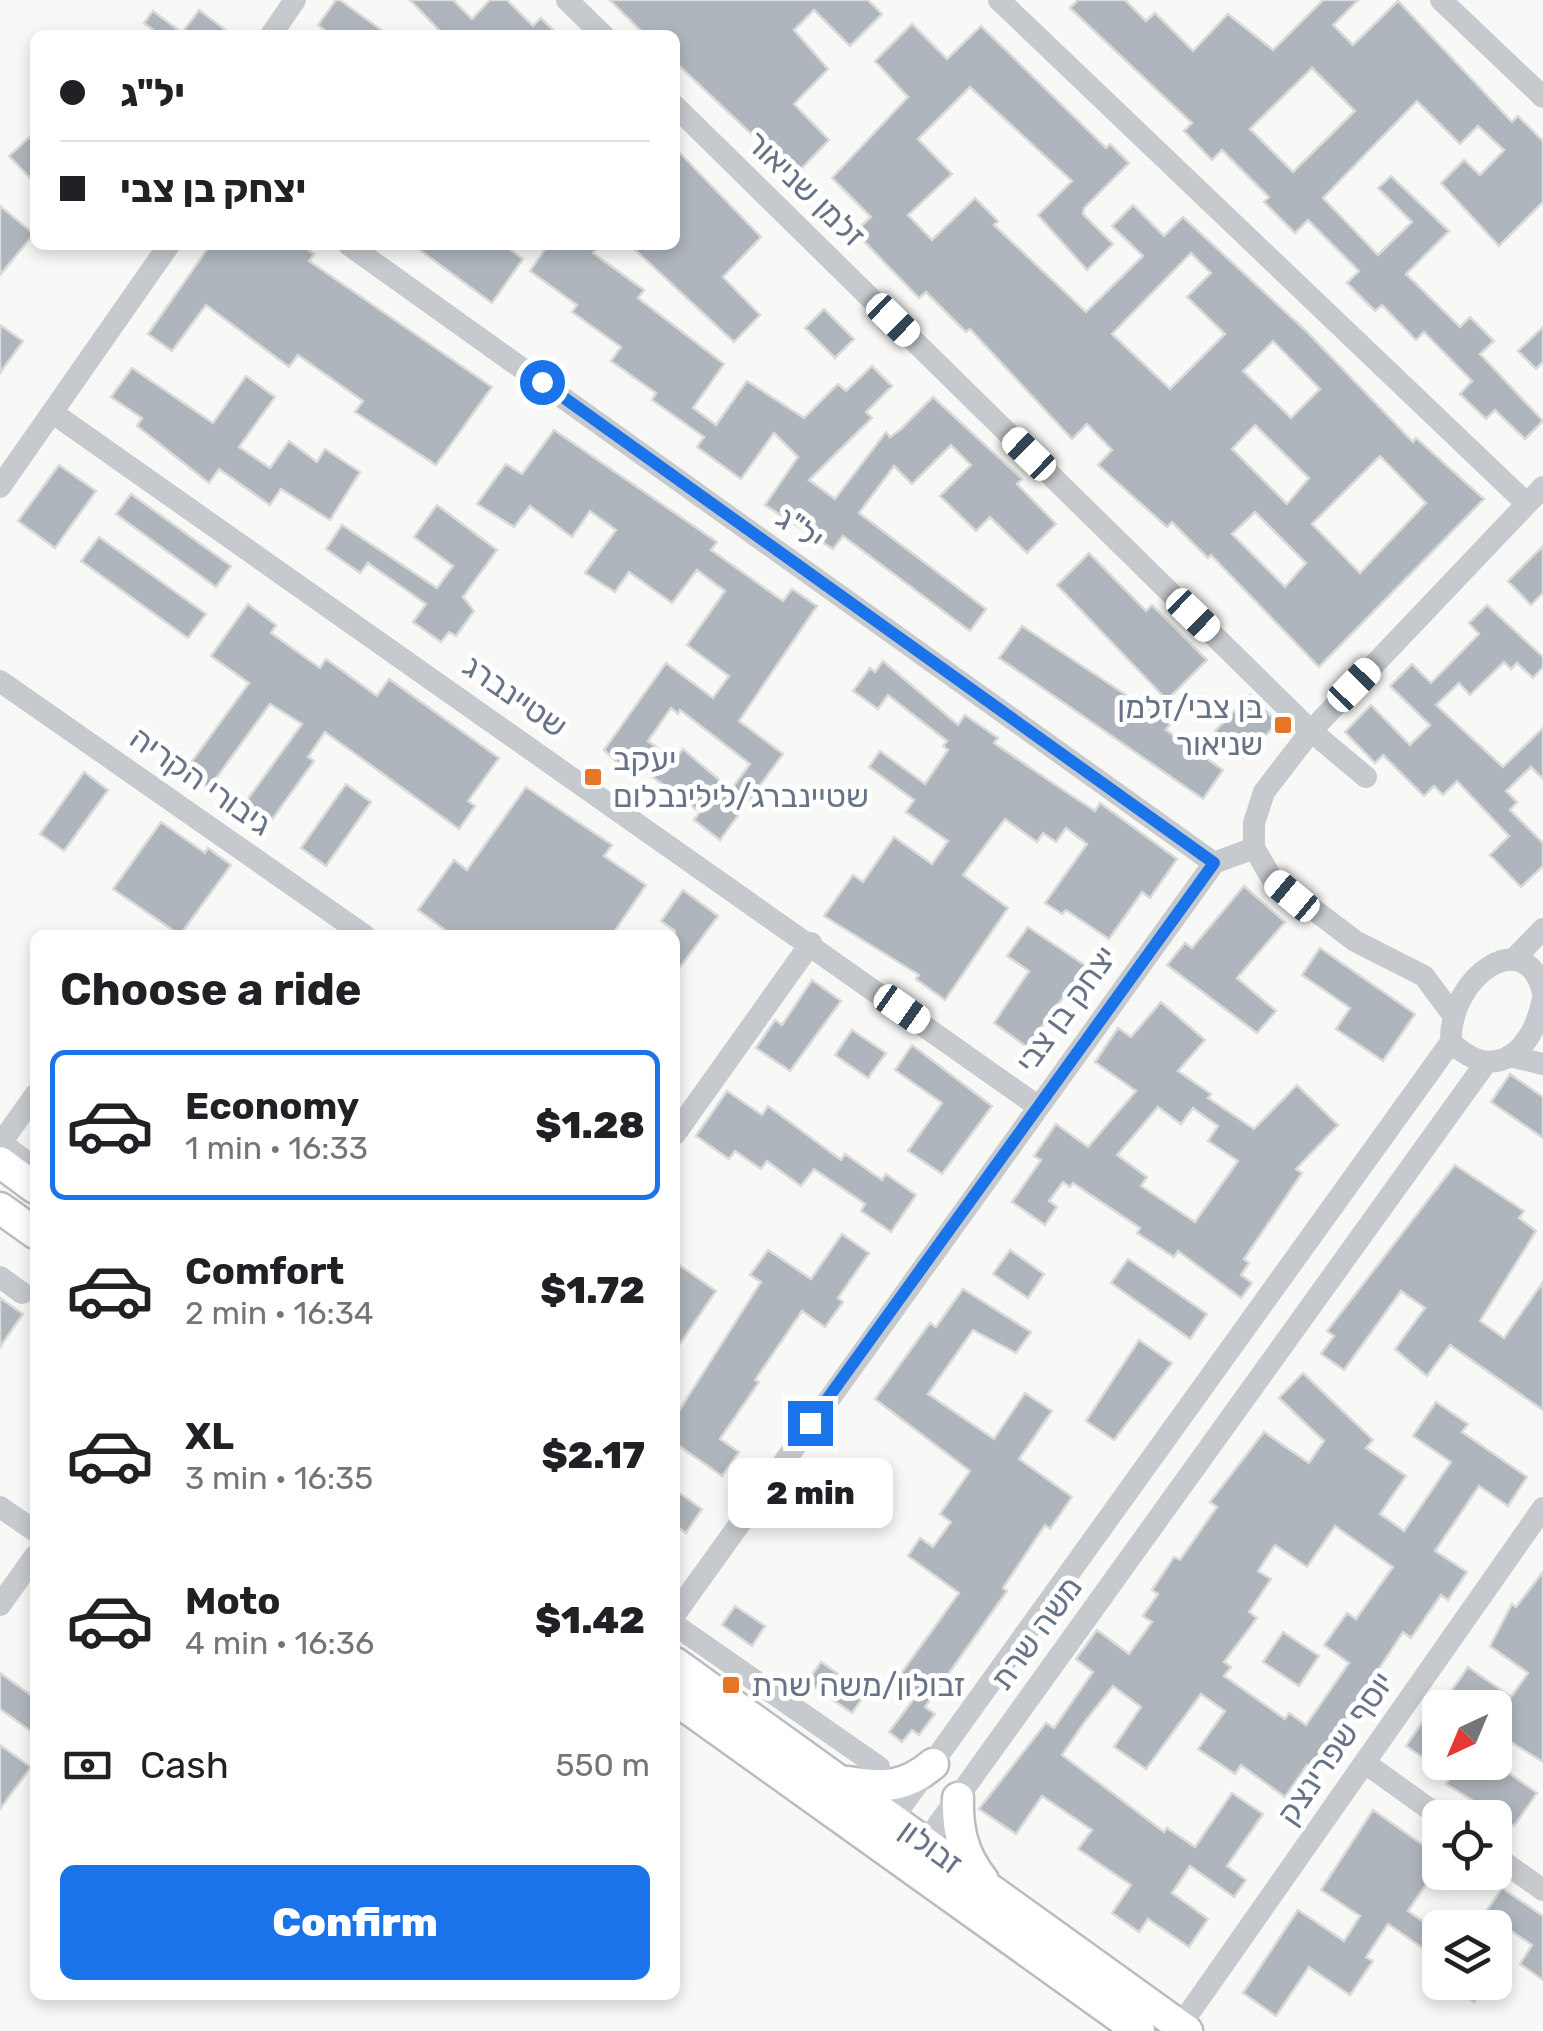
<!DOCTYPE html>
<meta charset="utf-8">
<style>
:root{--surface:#fff;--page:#f6f6f6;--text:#202124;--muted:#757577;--line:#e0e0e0;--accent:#1a73e8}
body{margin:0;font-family:Rubik,"Noto Sans Hebrew",sans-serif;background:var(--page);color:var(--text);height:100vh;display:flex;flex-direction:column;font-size:38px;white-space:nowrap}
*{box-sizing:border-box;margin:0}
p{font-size:32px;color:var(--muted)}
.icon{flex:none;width:55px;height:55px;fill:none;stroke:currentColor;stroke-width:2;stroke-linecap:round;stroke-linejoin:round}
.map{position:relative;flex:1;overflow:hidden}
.panel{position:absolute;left:30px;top:930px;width:650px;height:1070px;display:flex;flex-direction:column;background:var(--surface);border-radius:15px;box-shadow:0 5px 15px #0003}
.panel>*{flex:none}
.guide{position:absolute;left:30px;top:30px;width:650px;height:220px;border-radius:15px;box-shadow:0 5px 15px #0003;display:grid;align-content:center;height:220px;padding:0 30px;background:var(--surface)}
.needle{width:65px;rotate:224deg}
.tools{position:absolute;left:1422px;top:1690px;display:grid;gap:20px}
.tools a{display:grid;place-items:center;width:90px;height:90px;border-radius:15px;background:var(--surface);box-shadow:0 5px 15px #0003;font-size:50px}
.end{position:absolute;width:45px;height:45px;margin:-22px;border:12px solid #1a73e8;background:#fff;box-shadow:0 0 0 5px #fff}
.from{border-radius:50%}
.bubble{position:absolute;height:70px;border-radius:15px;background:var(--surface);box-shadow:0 5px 15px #0003;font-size:32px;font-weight:800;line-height:70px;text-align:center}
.car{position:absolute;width:30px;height:60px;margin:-30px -15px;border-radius:12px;box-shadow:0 0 8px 2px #0007;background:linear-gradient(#fff 24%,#345 0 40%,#fff 0 76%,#345 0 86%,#fff 0)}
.guide b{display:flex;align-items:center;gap:35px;height:95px;font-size:38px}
.guide b+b{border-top:2px solid var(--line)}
.guide i{width:25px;height:25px;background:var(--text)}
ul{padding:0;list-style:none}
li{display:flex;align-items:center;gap:30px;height:150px;margin:0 20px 15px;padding:0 10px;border:5px solid transparent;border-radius:15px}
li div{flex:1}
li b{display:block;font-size:38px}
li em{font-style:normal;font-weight:800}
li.selected{border-color:var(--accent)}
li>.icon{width:90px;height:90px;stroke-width:1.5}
h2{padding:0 30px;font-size:45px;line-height:120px}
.pay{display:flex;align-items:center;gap:25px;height:110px;padding:0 30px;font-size:38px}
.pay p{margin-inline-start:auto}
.button{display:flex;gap:20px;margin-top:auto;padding:20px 30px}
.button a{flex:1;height:115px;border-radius:15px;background:var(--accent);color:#fff;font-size:40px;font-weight:800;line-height:115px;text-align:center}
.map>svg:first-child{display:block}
.building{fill:#afb5bc;stroke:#dadad8;stroke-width:2.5;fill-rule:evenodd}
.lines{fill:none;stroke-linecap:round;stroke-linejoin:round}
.major-casing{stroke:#b9bcc1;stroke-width:35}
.minor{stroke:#c6c9cd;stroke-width:22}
.major{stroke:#fff;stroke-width:30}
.route{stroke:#1a73e8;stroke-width:12}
.poi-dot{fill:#e77527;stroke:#fff;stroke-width:4}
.labels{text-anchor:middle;stroke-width:10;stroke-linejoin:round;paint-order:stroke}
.street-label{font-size:32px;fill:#677387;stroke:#fff}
.poi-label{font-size:32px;fill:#677387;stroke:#fff;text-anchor:start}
</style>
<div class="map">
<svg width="1543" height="2031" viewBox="0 0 1543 2031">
<rect width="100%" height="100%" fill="#f8f8f6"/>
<path class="building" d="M336 0H340L388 35H331L318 25Z
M410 0H453L472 19 490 0H507L533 26 541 18 558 35H444Z
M610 0H868L882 14 850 46 814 10 794 30 828 69 794 104 829 140 795 175 675 62V35H645Z
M1078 0H1125L1146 21 1155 13 1193 51 1228 14 1273 50 1323 0H1358L1333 25 1353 45 1398 1 1512 122 1518 116 1543 141V202L1499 246 1441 183 1464 160 1480 175 1504 150 1478 126 1460 144 1417 101 1323 198 1378 255 1412 222 1378 188 1391 176 1449 231 1406 274 1460 327 1470 317 1494 341 1480 354 1543 421 1525 439 1495 410 1486 419 1460 394 1472 381 1424 332 1416 340 1382 305 1375 311 1347 283 1359 271 1308 220 1295 233 1264 202 1269 197 1222 150 1212 160 1184 131 1192 123 1070 8ZM1312 68 1355 111 1293 172 1250 129Z
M199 10 232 35H160L144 23 153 11 182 33Z
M912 24 947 59 981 26 1106 148 1110 144 1129 163 1084 208 1083 214 1113 244 1087 270 1038 215 1072 181 970 87 918 139 952 174 908 215 932 240 975 198 998 221 994 225 1086 312 1143 256 1112 226 1133 205 1164 236 1183 217 1305 330 1413 442 1416 438 1484 499 1319 667 1211 555 1208 558 1172 522 1167 527 1098 465 1112 450 1087 424 1072 439 970 329 966 332 926 292 919 298 855 232 871 217 832 178 908 97 875 61ZM1191 253 1211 273 1187 297 1225 334 1170 389 1112 334ZM1273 341 1320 389 1291 418 1243 371ZM1255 425 1309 478 1287 504 1232 449ZM1380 456 1426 503 1360 573 1312 524ZM1255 512 1306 563 1285 587 1232 534Z
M35 132V183L9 156Z
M675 148 761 237 723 277 760 315 734 342 630 245H675Z
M0 206 34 234 0 275Z
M210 245H302L314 254 309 261 492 387 436 465 355 412 363 401 298 355 289 367 206 305 172 351 148 334Z
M413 245H504L523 259 492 303Z
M548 245H599L593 253 644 290 638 298 724 364 693 408 716 425 747 381 804 418 838 384 846 391 872 366 892 386 866 412 872 418 809 480 835 499 886 432 890 437 901 429 933 397 1022 479 1017 484 1056 524 1027 553 990 517 976 531 940 496 971 465 951 445 912 484 894 466 859 513 986 609 970 631 843 536 833 549 765 505 798 457 774 433 741 479 697 447 704 437 652 400 656 393 611 361 621 347 572 312 577 305 530 271Z
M824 309 854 339 835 358 805 328Z
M0 325 23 341 0 373Z
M1543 327V362L1536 369 1518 351Z
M132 368 213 423 246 376 275 397 239 447 270 468 289 441 317 462 325 449 360 472 330 520 281 489 270 505 219 469 209 483 137 426 142 418 111 397Z
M554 430 717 542 711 550 783 601 792 589 817 606 739 721 783 754 720 840 694 820 700 812 639 767 632 776 604 750 666 663 713 698 729 676 687 645 725 591 697 570 672 603 629 572 615 592 585 573 616 530 590 511 572 537 530 506 514 527 477 504 506 464 522 474ZM671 708 678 714 680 710 750 764 731 790 683 749 674 760 648 741Z
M59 465 96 491 55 548 18 521Z
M131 494 231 566 216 587 116 514Z
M437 505 497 550 463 597 474 611 456 636 449 632 441 642 413 622 426 604 368 563 360 573 326 549 342 525 437 588 453 566 414 537Z
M99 537 206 614 188 638 81 561Z
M1543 546V593L1531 605 1508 581Z
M1089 553 1146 611 1152 605 1207 660 1167 700 1057 585Z
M248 604 276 625 271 633 320 668 326 659 377 696 389 679 499 758 468 801 475 806 459 829 325 732 308 757 314 761 268 825 242 807 302 724 270 704 209 788 185 771 249 683 211 656Z
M1487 605 1543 657V667L1533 678 1517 663 1511 669 1504 662 1470 695 1459 683 1436 705 1503 767 1543 728V779L1531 767 1506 791 1517 802 1510 810 1543 843V866L1521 887 1490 855 1509 836 1457 781 1443 795 1434 786 1424 796 1383 755 1375 763 1345 732 1371 705 1410 745 1430 725 1390 686 1412 664 1431 683 1479 634 1469 623Z
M1022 626 1170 724 1166 730 1223 770 1203 799 999 658Z
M883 661 958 725 965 715 998 738 994 743 1057 786 1095 811 1100 803 1177 859 1150 898 1142 892 1109 939 1066 910 1062 914 1045 903 1087 844 1066 828 1056 842 1043 833 1037 842 1005 819 963 875 1008 908 945 1000 916 979 919 975 824 916 853 875 863 882 894 837 932 864 948 841 906 812 914 800 869 767 880 751 925 784 948 750 943 746 947 741 888 695 878 709 853 691 870 668 875 672Z
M1250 695 1278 723 1243 758 1215 731Z
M84 772 108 790 64 851 40 834Z
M346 784 371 802 326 866 301 848Z
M526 787 612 845 604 856 646 885 612 935H452L418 910 454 860 467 870Z
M161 822 205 853 208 848 231 865 180 935 113 889Z
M1244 886 1285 922 1237 978 1276 1011 1257 1033 1167 965 1185 943 1192 948Z
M683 890 718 916 675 974V931L661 921Z
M1028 927 1086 966 1027 1047 994 1023 1029 971 1007 956Z
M1320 948 1415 1014 1383 1061 1336 1029 1350 1008 1302 975Z
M812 980 841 1001 790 1071 756 1048 775 1020 782 1025Z
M1161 1002 1205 1040 1178 1071 1211 1094 1208 1098 1254 1129 1297 1085 1338 1125 1296 1169 1302 1173 1244 1259 1249 1263 1241 1275 1252 1283 1241 1298 1178 1251 1174 1257 1137 1233 1140 1228 1073 1183 1070 1187 1063 1182 1049 1201 1057 1207 1045 1225 1012 1202 1041 1160 1034 1156 1056 1124 1088 1147 1136 1091 1095 1062 1118 1028 1131 1037ZM1158 1107 1181 1124 1193 1108 1218 1126 1208 1141 1238 1161 1195 1222 1141 1186 1147 1177 1117 1155Z
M852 1030 886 1053 868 1078 835 1055Z
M912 1045 992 1106 942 1174 908 1151 942 1103 895 1070Z
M1510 1074 1543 1097V1138L1491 1102Z
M727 1091 762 1115 768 1106 841 1160 845 1154 882 1180 886 1174 916 1195 891 1232 861 1211 865 1204 814 1169 801 1186 767 1161 761 1169 735 1151 729 1159 696 1136Z
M1455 1165 1524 1211 1519 1218 1536 1231 1480 1321 1504 1338 1543 1282V1410L1450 1345 1427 1376 1410 1362 1395 1349 1425 1308 1401 1291 1344 1370 1321 1354 1334 1336 1327 1331Z
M842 1234 869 1253 838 1298 843 1302 825 1327 802 1311 755 1380 759 1382 720 1439 739 1452 722 1476 675 1443V1417L761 1282 750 1275 768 1250 811 1279Z
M1010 1250 1044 1274 1028 1298 993 1274Z
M1128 1259 1207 1314 1190 1339 1111 1283Z
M675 1262 716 1291 675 1351Z
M963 1289 1031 1332 1016 1353 973 1330 928 1394 994 1439 1025 1393 1052 1411 1019 1459 1072 1497 1050 1529 1045 1525 1003 1588 1007 1591 925 1707 935 1714 919 1735 912 1730 902 1742 889 1732 916 1696 895 1682 959 1593 908 1556 920 1538 933 1547 951 1522 940 1514 970 1471 875 1399 930 1323 936 1327Z
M0 1298 23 1314 0 1347Z
M1139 1340 1172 1363 1114 1440 1086 1421Z
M1303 1373 1373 1440 1366 1448 1406 1476 1380 1514 1404 1531 1451 1462 1413 1436 1436 1402 1468 1424 1462 1432 1527 1477 1508 1506 1479 1486 1435 1551 1467 1572 1448 1600 1441 1595 1411 1638 1403 1632 1313 1769 1307 1765 1285 1797 1241 1765 1235 1774 1198 1749 1225 1711 1201 1694 1146 1769 1114 1747 1141 1707 1113 1686 1083 1724 1062 1755 1164 1832 1167 1828 1195 1847 1232 1793 1263 1814 1227 1866 1246 1880 1234 1897 1190 1866 1172 1893 1208 1919 1189 1947 1148 1919 1139 1932 1112 1913 1131 1885 1078 1849 1092 1830 1042 1796 1016 1834 979 1809 1046 1723 1054 1728 1093 1672 1076 1659 1097 1630 1129 1654 1152 1622 1143 1616 1158 1594 1152 1590 1174 1557 1180 1560 1217 1507 1210 1502 1264 1432 1309 1463 1324 1441 1279 1398ZM1335 1526 1393 1567 1356 1619 1347 1613 1324 1645 1349 1663 1306 1725 1289 1713 1285 1719 1224 1676 1231 1667 1224 1662 1257 1618 1249 1612 1271 1579 1258 1571 1275 1545 1307 1567Z
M675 1490 702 1509 686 1533 675 1525Z
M1543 1572V1762L1495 1732V1708H1440V1769L1406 1746 1440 1696V1707L1468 1667 1511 1697 1528 1673 1490 1646 1512 1604 1516 1607Z
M735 1606 765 1626 752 1646 722 1625Z
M1283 1632 1319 1656 1299 1686 1263 1662Z
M821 1662 866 1693 852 1713 807 1682Z
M0 1673 35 1698V1734L0 1709Z
M0 1745 31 1767 0 1809Z
M1461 1762H1493L1537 1793 1514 1826 1446 1784Z
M1373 1810 1440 1857V1864L1408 1911 1440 1933V1960L1388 1924 1366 1957 1373 1961 1350 1995 1309 1967 1276 2016 1243 1993 1298 1910 1344 1941 1360 1916 1321 1890Z
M1502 1888 1543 1916V1980L1520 1964 1532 1945 1485 1913Z
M1446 1982H1487L1474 2002Z"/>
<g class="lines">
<defs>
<path id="major" d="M0 1162 35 1188
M0 1208 35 1233
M675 1663 1187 2031
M675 1699 1139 2031
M848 1782C883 1788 905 1788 933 1764
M958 1798C957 1830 963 1855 983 1880"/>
</defs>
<use href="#major" class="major-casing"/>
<path class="minor" d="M567 0 603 35
M999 0 1527 504
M1441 0 1543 97
M271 35 295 0
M675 106 1311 731 1366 777
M349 245 1214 863
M53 413 1036 1105
M0 487 169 245
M0 681 364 935
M1513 960 1543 929
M1543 993C1527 923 1449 975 1451 1042 1496 1086 1534 1049 1543 998
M1453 1015 1424 976 1355 941 1271 877 1254 848V823L1264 792 1311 731 1543 487
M1509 1056 1543 1064
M675 1134 811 943
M0 1142 35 1168
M1 1143 35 1095
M0 1277 22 1293
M0 1507 35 1531
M0 1605 35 1556
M675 1614 1214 863 1254 848
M675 1625 879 1767
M1365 1763 1442 1818
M894 1833 893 1818 1451 1042
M912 1850 925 1843 1485 1064
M1495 1856 1543 1890
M1180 2026 1543 1508"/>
<use href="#major" class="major"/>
</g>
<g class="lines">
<path class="route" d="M542 382 1214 863 810 1423"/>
</g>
<g class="poi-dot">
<rect x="1273" y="715" width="20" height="20" rx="5"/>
<rect x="583" y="767" width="20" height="20" rx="5"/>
<rect x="721" y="1675" width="20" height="20" rx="5"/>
</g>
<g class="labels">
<g class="street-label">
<text transform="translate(806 189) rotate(44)" y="11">זלמן שניאור</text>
<text transform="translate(800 528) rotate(36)" y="11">יל"ג</text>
<text transform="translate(515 696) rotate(35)" y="11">שטיינברג</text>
<text transform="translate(201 781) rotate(35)" y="11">גיבורי הקריה</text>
<text transform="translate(1066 1009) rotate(-54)" y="11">יצחק בן צבי</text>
<text transform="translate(1036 1633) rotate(-54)" y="11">משה שרת</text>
<text transform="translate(1335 1748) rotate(-55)" y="11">יוסף שפרינצק</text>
<text transform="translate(931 1847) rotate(36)" y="11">זבולון</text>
</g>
<g class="poi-label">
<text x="1263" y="718" text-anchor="end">בן צבי/זלמן<tspan x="1263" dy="37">שניאור</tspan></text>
<text x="613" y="770">יעקב<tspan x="613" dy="37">שטיינברג/לילינבלום</tspan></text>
<text x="751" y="1696">זבולון/משה שרת</text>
</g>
</g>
</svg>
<div class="tools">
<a><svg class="needle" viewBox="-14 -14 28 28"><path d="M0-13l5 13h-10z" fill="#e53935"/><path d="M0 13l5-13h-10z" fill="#757577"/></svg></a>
<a><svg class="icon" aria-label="locate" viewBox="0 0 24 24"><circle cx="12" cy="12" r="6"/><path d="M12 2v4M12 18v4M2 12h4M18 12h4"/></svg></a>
<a><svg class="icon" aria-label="layers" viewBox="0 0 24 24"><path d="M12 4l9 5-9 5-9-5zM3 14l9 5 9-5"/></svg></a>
</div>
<i class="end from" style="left:542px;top:382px"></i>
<i class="end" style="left:810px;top:1423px"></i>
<div class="bubble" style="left:728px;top:1458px;width:165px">2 min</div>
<i class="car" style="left:893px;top:320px;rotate:134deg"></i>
<i class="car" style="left:1029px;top:454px;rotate:314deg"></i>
<i class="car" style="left:1193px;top:615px;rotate:134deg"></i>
<i class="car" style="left:1354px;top:685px;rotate:44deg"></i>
<i class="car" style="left:1292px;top:896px;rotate:310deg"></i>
<i class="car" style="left:902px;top:1009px;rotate:125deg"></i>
<div class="guide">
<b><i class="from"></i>יל&quot;ג</b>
<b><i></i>יצחק בן צבי</b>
</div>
<section class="panel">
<h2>Choose a ride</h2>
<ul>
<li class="selected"><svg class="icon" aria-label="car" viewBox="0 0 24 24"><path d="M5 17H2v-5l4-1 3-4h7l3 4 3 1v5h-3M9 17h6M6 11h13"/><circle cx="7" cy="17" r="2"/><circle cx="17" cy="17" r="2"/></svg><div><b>Economy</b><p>1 min · 16:33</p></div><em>$1.28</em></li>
<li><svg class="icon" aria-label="car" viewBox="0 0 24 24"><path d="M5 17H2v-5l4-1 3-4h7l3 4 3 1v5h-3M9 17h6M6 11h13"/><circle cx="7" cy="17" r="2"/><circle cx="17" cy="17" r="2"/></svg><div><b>Comfort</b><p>2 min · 16:34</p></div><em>$1.72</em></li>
<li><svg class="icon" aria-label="car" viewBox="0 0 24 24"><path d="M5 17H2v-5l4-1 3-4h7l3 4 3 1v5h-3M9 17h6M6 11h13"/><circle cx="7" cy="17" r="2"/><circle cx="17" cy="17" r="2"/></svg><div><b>XL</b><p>3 min · 16:35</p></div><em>$2.17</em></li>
<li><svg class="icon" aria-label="car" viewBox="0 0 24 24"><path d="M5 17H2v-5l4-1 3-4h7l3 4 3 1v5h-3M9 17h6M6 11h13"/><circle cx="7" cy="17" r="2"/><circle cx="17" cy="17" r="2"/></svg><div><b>Moto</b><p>4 min · 16:36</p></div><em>$1.42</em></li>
</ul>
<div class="pay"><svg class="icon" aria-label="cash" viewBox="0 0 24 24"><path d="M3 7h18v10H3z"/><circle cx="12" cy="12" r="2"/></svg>Cash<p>550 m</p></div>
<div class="button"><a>Confirm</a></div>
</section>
</div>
